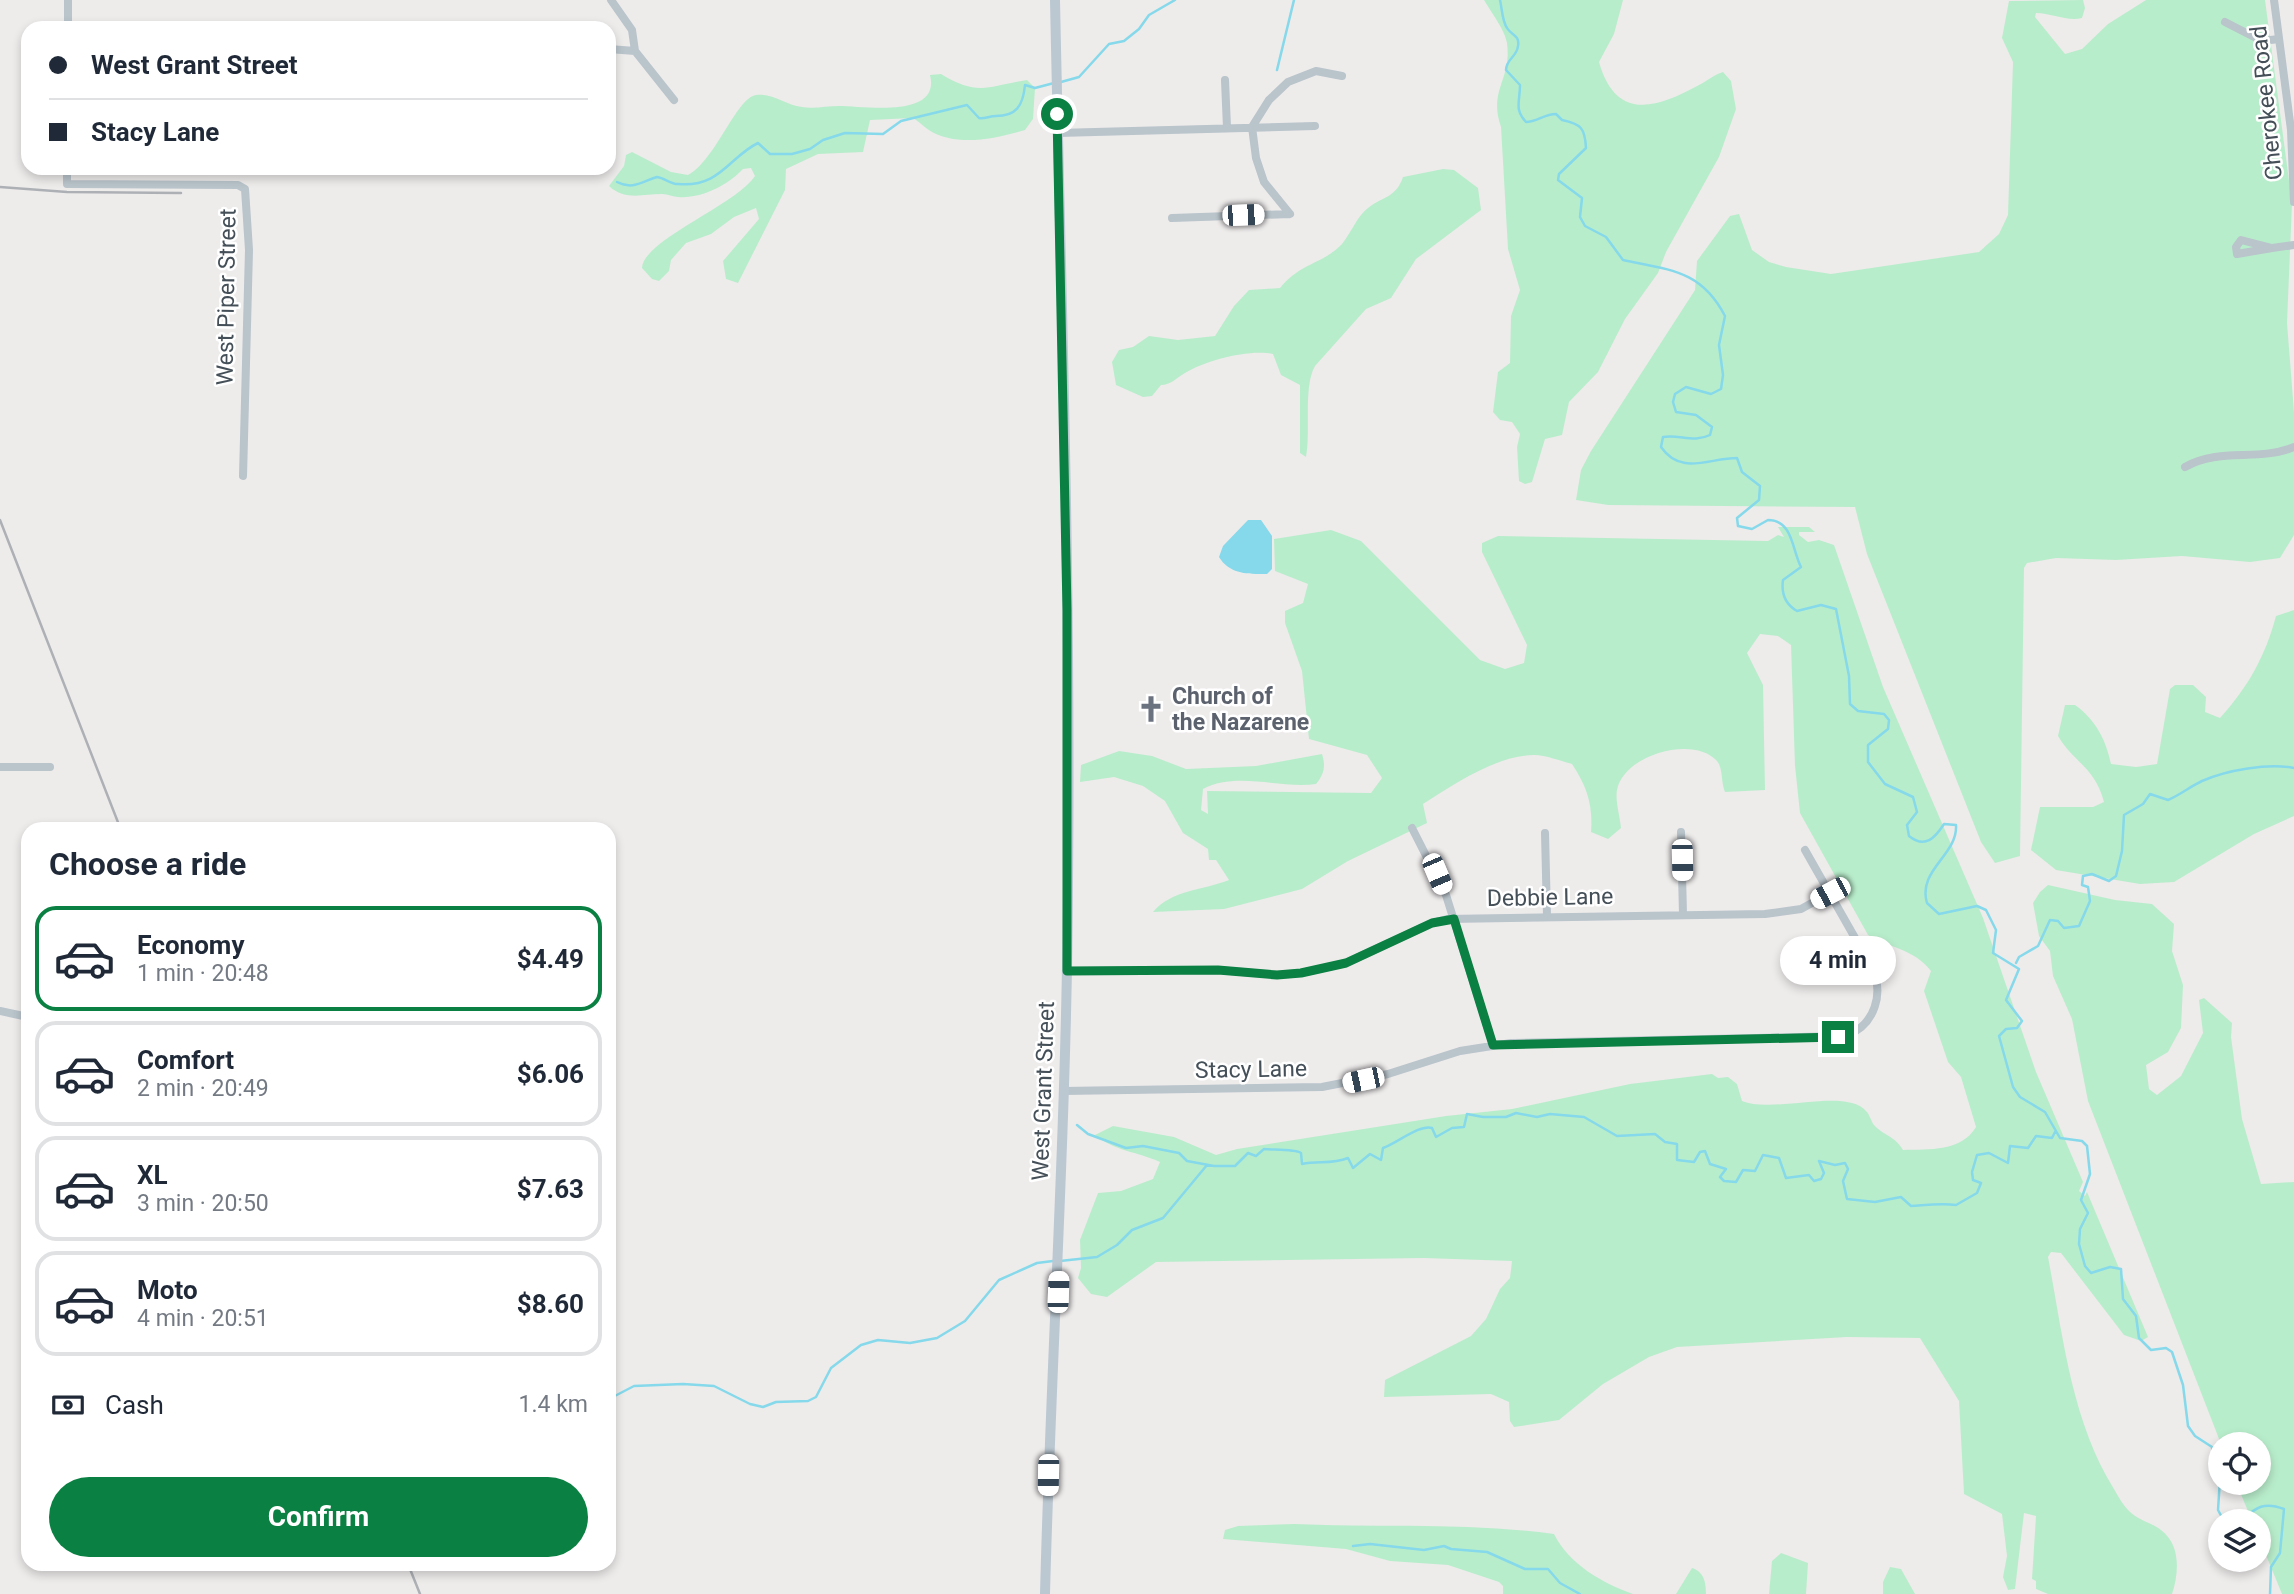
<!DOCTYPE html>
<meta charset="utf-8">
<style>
:root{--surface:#fff;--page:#f6f6f7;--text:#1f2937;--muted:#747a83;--line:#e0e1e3;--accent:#0b8043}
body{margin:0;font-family:Roboto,sans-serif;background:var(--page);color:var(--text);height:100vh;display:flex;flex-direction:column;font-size:26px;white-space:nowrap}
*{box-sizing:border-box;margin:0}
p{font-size:23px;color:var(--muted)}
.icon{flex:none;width:38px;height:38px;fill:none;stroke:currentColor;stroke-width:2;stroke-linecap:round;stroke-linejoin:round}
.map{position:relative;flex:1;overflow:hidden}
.details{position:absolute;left:21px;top:822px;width:595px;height:749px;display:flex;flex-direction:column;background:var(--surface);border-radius:21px;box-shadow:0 4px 10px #0003}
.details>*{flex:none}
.hud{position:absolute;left:21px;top:21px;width:595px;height:154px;border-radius:21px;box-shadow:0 4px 10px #0003;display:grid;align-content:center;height:154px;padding:0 28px;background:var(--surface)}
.fabs{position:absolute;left:2208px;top:1432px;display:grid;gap:14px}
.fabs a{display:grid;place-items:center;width:63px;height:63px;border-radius:50%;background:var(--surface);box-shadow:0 4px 10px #0003;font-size:35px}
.end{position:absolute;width:32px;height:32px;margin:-16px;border:9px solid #0b8043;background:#fff;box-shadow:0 0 0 4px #fff}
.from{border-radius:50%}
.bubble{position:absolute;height:49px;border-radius:24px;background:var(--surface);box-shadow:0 4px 10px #0003;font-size:23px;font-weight:700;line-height:49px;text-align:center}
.car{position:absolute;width:21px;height:42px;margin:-21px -10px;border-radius:9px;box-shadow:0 0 5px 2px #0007;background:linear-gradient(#fff 24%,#345 0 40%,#fff 0 76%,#345 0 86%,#fff 0)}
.hud b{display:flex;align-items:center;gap:24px;height:66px;font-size:26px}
.hud b+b{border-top:2px solid var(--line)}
.hud i{width:18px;height:18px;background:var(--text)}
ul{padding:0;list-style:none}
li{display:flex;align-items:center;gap:21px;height:105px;margin:0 14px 10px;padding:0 14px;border:4px solid var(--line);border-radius:21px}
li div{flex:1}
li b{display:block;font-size:26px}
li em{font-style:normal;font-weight:700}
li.selected{border-color:var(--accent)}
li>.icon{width:63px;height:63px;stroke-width:1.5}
h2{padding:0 28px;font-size:32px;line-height:84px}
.pay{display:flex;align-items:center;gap:18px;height:77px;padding:0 28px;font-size:26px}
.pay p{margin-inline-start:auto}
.action{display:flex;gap:14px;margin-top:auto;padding:14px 28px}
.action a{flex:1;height:80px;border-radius:42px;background:var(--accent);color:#fff;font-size:28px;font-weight:700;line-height:80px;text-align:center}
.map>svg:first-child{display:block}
.green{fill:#b8edcb}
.water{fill:#85d9ea}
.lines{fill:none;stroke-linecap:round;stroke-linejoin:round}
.stream{stroke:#85d9ea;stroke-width:2.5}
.minor{stroke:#b9c4cb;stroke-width:8}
.secondary{stroke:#bbc8d2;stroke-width:10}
.rail{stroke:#adb1b6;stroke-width:2.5}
.route{stroke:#0b8043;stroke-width:9}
.labels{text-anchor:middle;stroke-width:5;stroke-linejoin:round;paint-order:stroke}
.street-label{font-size:23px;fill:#444f58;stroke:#fff}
.worship-label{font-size:23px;font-weight:bold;fill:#5b616d;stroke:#fff;text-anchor:start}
</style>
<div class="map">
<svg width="2294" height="1594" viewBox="0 0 2294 1594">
<rect width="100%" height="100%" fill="#eeebeb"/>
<path class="green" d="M1484 0H1623L1614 34 1599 62C1616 121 1655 109 1699 85 1707 81 1713 75 1723 72L1731 81 1736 109 1719 157 1666 252 1658 273 1625 319 1598 372 1569 402 1562 435 1545 439 1532 482 1525 484 1519 481 1517 447 1520 434 1512 422 1500 420 1493 412 1498 372 1510 363 1511 316 1520 290 1508 249 1501 127C1488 90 1512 80 1507 43 1505 30 1491 12 1484 0Z
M2083 0 2085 8 2082 18C2068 22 2051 13 2036 13L2035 17 2065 54 2082 49 2108 24 2146 0H2265L2292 203 2287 323 2294 412V535L2280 558 2250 562 2182 556 2116 560 2056 558 2027 563 2024 568 2020 856 1995 863 1981 842 1867 554 1855 507 1608 505 1576 500 1581 470 1591 451 1695 290 1697 261 1730 216 1739 214 1752 250 1769 262 1786 267 1831 274 1979 252 1999 234 2008 215 2013 62 2002 38 2009 1Z
M941 74C979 97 988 86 1027 80L1035 88 1033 119 1025 130C998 138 963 146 936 134 928 131 920 122 913 118L870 120 863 152 818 154 786 169 785 190 738 283 726 279 723 261 759 219 756 208 734 217 711 234 686 243 671 260 669 271 659 281 652 279 642 268C643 240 736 205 755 176L751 168 743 169C728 185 701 199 678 197 673 197 668 194 662 194 643 194 625 201 609 186L624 166 626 155 632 152 671 172 688 175C716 160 736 98 756 95 773 93 785 105 802 107 814 109 827 106 839 106 865 106 941 119 930 75Z
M1443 169 1454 170 1478 188 1481 210 1416 259 1391 298 1366 309 1315 366C1303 387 1311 430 1306 457L1300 453V385L1281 375 1273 354C1249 349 1207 360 1185 373 1176 378 1171 385 1161 385L1152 396 1143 397 1116 385 1112 362 1119 350 1133 347 1149 336 1178 340 1215 336 1234 306 1249 290 1280 288C1300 263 1323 264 1342 244 1351 233 1357 216 1368 208 1383 196 1396 198 1403 177Z
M1778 527H1809L1815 532H1799V535L1808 542 1819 540 1834 545 1883 687 1983 918 2036 1072 2083 1182 2079 1191 2085 1196 2087 1192 2148 1337 2141 1341 2124 1335 2061 1253 2051 1252 2048 1257C2063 1335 2071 1420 2114 1489 2118 1496 2123 1505 2129 1511 2138 1520 2152 1523 2161 1530 2181 1545 2179 1573 2172 1594H2048L2036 1589V1581L2032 1579 2036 1516 2024 1513 2015 1589 2008 1590 2003 1577 2007 1556 2002 1514 1964 1494 1959 1401 1920 1338 1847 1337 1677 1347 1649 1357 1603 1384 1559 1420 1514 1427 1510 1421 1509 1402 1491 1394 1384 1397 1385 1380 1471 1336 1486 1319 1500 1289 1510 1278 1512 1261 1424 1258 1156 1262 1107 1297 1091 1294 1078 1278 1081 1268 1080 1240 1098 1193 1121 1191 1153 1179 1160 1162C1136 1151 1116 1152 1095 1135L1113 1126 1174 1137 1216 1155 1237 1149 1446 1116 1512 1109 1630 1084 1712 1074 1718 1078 1728 1077 1737 1084 1742 1101C1773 1114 1846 1087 1866 1111 1870 1115 1871 1121 1874 1125 1884 1136 1894 1135 1903 1150 1929 1149 1961 1152 1976 1127L1961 1077 1948 1062 1924 991 1931 971C1914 949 1892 949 1868 935L1800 813 1795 766 1791 645 1778 636 1760 634 1747 653 1763 685 1765 790 1725 792C1721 783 1723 768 1717 761 1694 735 1624 754 1617 790 1615 800 1620 817 1621 828L1608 839 1591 832C1593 804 1587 787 1572 764 1560 761 1546 755 1534 755 1495 756 1455 784 1423 804L1427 823 1348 861 1302 889 1224 909 1153 912C1171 890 1204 890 1229 880L1216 860H1209L1208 849 1183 833 1165 801 1143 786 1114 777 1080 782 1081 765 1119 751 1152 756 1186 769 1256 766 1322 754C1326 766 1324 775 1316 784 1279 789 1237 771 1203 789L1201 810 1208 814 1207 791 1371 793 1382 778 1367 755 1309 739 1302 671 1285 623V611L1303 603 1308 584 1275 571 1274 539 1331 530 1361 541 1480 660 1505 669 1524 663 1527 645 1482 552V543L1498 536 1768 541 1778 535 1784 537Z
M2294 610V816L2254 834 2174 882 2140 884 2056 870 2031 850 2040 807H2093L2104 802C2095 767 2073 762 2058 736L2065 705H2075C2096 720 2106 740 2111 764L2136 767 2157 764 2170 689 2175 685H2193L2206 697 2205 712 2220 718C2248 687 2265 657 2276 616Z
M2048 885 2115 900 2152 904 2174 924 2172 951 2183 985 2181 1028 2168 1052 2146 1065 2149 1089 2157 1095 2181 1076 2203 1033 2199 1000 2204 998 2232 1023 2231 1037 2242 1119 2261 1184 2294 1182V1594H2282L2259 1538V1521H2252L2236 1482H2259V1444H2221L2088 1101 2072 1019 2053 976 2050 951 2039 936 2033 903 2040 892Z
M1294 1524C1380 1528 1468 1522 1554 1534 1569 1564 1602 1583 1633 1594H1503V1586L1499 1582 1448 1565 1390 1561 1346 1549 1223 1539 1225 1530 1238 1526Z
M1781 1553 1808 1563 1806 1594H1769L1772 1561Z
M1890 1567 1901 1569 1915 1594H1883V1582Z
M1692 1568C1704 1572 1706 1582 1706 1594H1676Z"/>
<path class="water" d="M1248 520H1261L1272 536V569L1267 574C1249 574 1230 575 1219 557L1223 546Z"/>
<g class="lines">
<path class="stream" d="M1500 0C1502 8 1502 21 1507 28 1511 35 1520 35 1518 46 1517 57 1506 59 1506 70L1520 85C1520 102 1514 109 1526 122 1537 122 1544 114 1556 114L1562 120C1581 124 1585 128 1586 148L1559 174 1558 180 1582 198 1580 217 1585 226 1606 237 1623 260C1670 270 1701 270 1725 316L1719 345 1723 375 1721 389 1711 394 1686 387 1675 394 1673 402 1676 412 1696 415 1712 427 1710 435C1694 443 1679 434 1663 437L1661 447C1681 476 1709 458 1737 458L1742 472 1760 486 1759 500 1737 518 1738 526 1752 529 1768 520C1793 520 1792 550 1801 567L1783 580C1781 594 1785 604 1797 611L1821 605 1836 609 1849 676 1850 704 1858 711 1884 714 1889 720 1888 729 1868 745V762L1885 784 1913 797 1917 812 1907 825 1909 836C1925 849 1935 838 1944 824L1956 825C1958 855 1917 870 1927 903L1939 914 1977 906 1986 910 1996 930 1993 953 2019 969 2006 1000 2022 1021 2017 1028 2006 1029 1999 1036 2013 1087 2020 1097 2045 1112 2060 1138 2082 1141 2087 1146 2090 1174 2081 1200 2088 1213 2080 1229 2079 1244 2085 1266 2091 1273 2110 1267 2121 1269 2123 1299 2136 1316 2139 1338 2151 1350 2166 1348 2172 1352 2183 1385 2188 1426 2195 1436 2212 1447 2214 1466 2220 1479 2218 1510 2224 1521
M1277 70 1294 0
M1061 82 1079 77 1109 44 1124 41 1139 29 1149 15 1175 0
M617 182C633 190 641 182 657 177 665 178 670 184 678 184 720 188 729 157 758 143L770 154H792L810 149 823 140 845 133 883 134 901 121 967 105 979 118C985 119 989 116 996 116 1016 116 1023 106 1025 85L1035 88 1054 83
M2016 963 2019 957 2038 946 2050 920 2058 921 2064 928 2079 926 2090 901 2088 887 2082 885 2083 876 2092 874 2109 881 2116 876 2122 851 2124 815 2143 804 2150 794 2168 800C2180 795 2191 786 2202 781 2227 770 2268 763 2294 768
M1077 1125 1088 1134 1126 1148 1143 1146 1179 1153 1187 1161 1214 1166H1235L1248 1153 1256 1156 1264 1149C1273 1150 1295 1149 1301 1153L1302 1164C1318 1160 1331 1165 1348 1158L1353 1168 1370 1154 1381 1160 1383 1148C1397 1143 1420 1124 1432 1128L1436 1137 1452 1128 1464 1127 1467 1114 1483 1117H1506L1516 1113 1537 1117 1550 1114 1584 1117 1617 1136 1655 1134 1665 1142 1677 1144V1160L1694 1162 1700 1152 1705 1151 1710 1164 1726 1169 1720 1177 1724 1181 1736 1182 1743 1170 1755 1171 1763 1155 1779 1158 1786 1178 1809 1175 1814 1181 1821 1179 1824 1173 1819 1161 1835 1165 1845 1163 1848 1169 1843 1181 1847 1199 1875 1202 1901 1197 1911 1206C1927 1205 1941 1203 1956 1205L1977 1193 1981 1183 1973 1180 1972 1172 1977 1155 1989 1153 2008 1163 2010 1146 2028 1148 2036 1136 2052 1138 2055 1132
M1060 1261 1097 1257 1117 1245 1132 1230 1163 1218 1207 1165
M609 1399 634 1386 683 1384 714 1386 750 1404 763 1407 776 1402 808 1401 816 1397 831 1368 861 1345 878 1340 910 1343 937 1338 965 1321 999 1280 1037 1263 1053 1261
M2240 1521C2256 1508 2263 1501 2284 1509L2280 1553 2271 1567 2270 1594
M1353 1546 1370 1544 1424 1550 1444 1546 1451 1549 1487 1552 1525 1569H1548L1560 1583 1580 1594"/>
<path class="minor" d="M611 0 632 30 635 51 674 100
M2274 0 2291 130 2294 202
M2225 22 2262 41 2279 39
M68 28V0
M609 49 635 51
M1225 80 1227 128
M1058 133 1315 126
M67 168V184L238 185 245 189 249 250 243 476
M1290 214 1264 182 1256 158 1252 127 1269 100 1288 82 1316 71 1342 76
M1172 218 1290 214
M2241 240 2272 248 2237 254 2236 247Z
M2272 248 2294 245
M2185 467C2219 447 2258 462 2294 447
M0 767H50
M1412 828 1446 895 1493 1045
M1681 832 1683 915
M1545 833 1547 916
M1067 971 1218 970 1277 975 1301 973 1346 963 1432 923 1447 919 1765 914 1801 909 1830 893
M0 1011 28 1017
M1063 1091 1322 1087 1388 1074 1460 1051 1511 1043 1846 1036C1875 1025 1885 993 1871 966L1805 850"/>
<path class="secondary" d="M1045 1594C1051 1356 1067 1119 1068 881 1071 588 1061 294 1055 0"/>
<path class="rail" d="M0 187 67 192 181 193
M0 520 121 830
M408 1564 420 1594"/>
</g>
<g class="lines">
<path class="route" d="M1057 114 1067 610V971L1218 970 1277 975 1301 973 1346 963 1432 923 1454 919 1493 1045 1838 1037"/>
</g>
<defs>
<symbol id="church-bare" viewBox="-9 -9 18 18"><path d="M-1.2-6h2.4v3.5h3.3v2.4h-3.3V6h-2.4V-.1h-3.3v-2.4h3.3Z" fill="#6b7280" stroke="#fff" stroke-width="2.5" paint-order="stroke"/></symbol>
</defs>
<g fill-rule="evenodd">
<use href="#church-bare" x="1132" y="690" width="38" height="38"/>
</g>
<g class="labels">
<g class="street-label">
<text transform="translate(2266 103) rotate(-96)" y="8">Cherokee Road</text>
<text transform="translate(226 297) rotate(-89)" y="8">West Piper Street</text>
<text transform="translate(1550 897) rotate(-1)" y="8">Debbie Lane</text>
<text transform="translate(1251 1069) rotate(-1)" y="8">Stacy Lane</text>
<text transform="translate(1043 1091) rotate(-88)" y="8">West Grant Street</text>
</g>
<g class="worship-label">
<text x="1172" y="704">Church of<tspan x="1172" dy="26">the Nazarene</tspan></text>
</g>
</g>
</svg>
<div class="fabs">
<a><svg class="icon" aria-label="locate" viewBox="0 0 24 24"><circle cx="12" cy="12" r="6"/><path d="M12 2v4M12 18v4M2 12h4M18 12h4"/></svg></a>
<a><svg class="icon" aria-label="layers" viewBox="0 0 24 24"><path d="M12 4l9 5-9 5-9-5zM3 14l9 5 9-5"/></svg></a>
</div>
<i class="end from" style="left:1057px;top:114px"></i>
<i class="end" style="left:1838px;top:1037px"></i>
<div class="bubble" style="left:1780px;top:936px;width:116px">4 min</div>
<i class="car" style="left:1243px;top:215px;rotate:88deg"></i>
<i class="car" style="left:1682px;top:860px;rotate:179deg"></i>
<i class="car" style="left:1437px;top:874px;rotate:157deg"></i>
<i class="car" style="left:1830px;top:893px;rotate:242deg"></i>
<i class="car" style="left:1363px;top:1080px;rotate:258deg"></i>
<i class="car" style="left:1058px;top:1292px;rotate:2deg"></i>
<i class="car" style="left:1048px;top:1475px;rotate:181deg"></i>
<div class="hud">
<b><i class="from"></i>West Grant Street</b>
<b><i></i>Stacy Lane</b>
</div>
<section class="details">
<h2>Choose a ride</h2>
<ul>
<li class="selected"><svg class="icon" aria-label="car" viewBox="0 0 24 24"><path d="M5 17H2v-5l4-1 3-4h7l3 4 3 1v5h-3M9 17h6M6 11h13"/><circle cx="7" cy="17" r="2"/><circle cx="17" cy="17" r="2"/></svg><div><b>Economy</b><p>1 min · 20:48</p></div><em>$4.49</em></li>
<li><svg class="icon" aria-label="car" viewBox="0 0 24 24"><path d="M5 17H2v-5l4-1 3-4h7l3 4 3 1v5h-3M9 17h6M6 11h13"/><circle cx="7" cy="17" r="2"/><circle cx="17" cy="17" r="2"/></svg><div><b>Comfort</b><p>2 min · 20:49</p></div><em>$6.06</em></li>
<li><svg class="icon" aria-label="car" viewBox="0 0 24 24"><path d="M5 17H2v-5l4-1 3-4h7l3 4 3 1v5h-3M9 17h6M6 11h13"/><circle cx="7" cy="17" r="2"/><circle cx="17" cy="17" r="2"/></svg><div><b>XL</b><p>3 min · 20:50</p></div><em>$7.63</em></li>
<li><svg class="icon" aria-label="car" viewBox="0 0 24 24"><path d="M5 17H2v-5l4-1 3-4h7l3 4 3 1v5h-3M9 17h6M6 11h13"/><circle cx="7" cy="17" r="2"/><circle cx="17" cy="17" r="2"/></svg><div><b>Moto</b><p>4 min · 20:51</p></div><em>$8.60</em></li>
</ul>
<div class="pay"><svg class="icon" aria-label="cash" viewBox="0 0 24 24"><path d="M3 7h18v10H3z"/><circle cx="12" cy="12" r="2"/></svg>Cash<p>1.4 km</p></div>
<div class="action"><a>Confirm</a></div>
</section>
</div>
